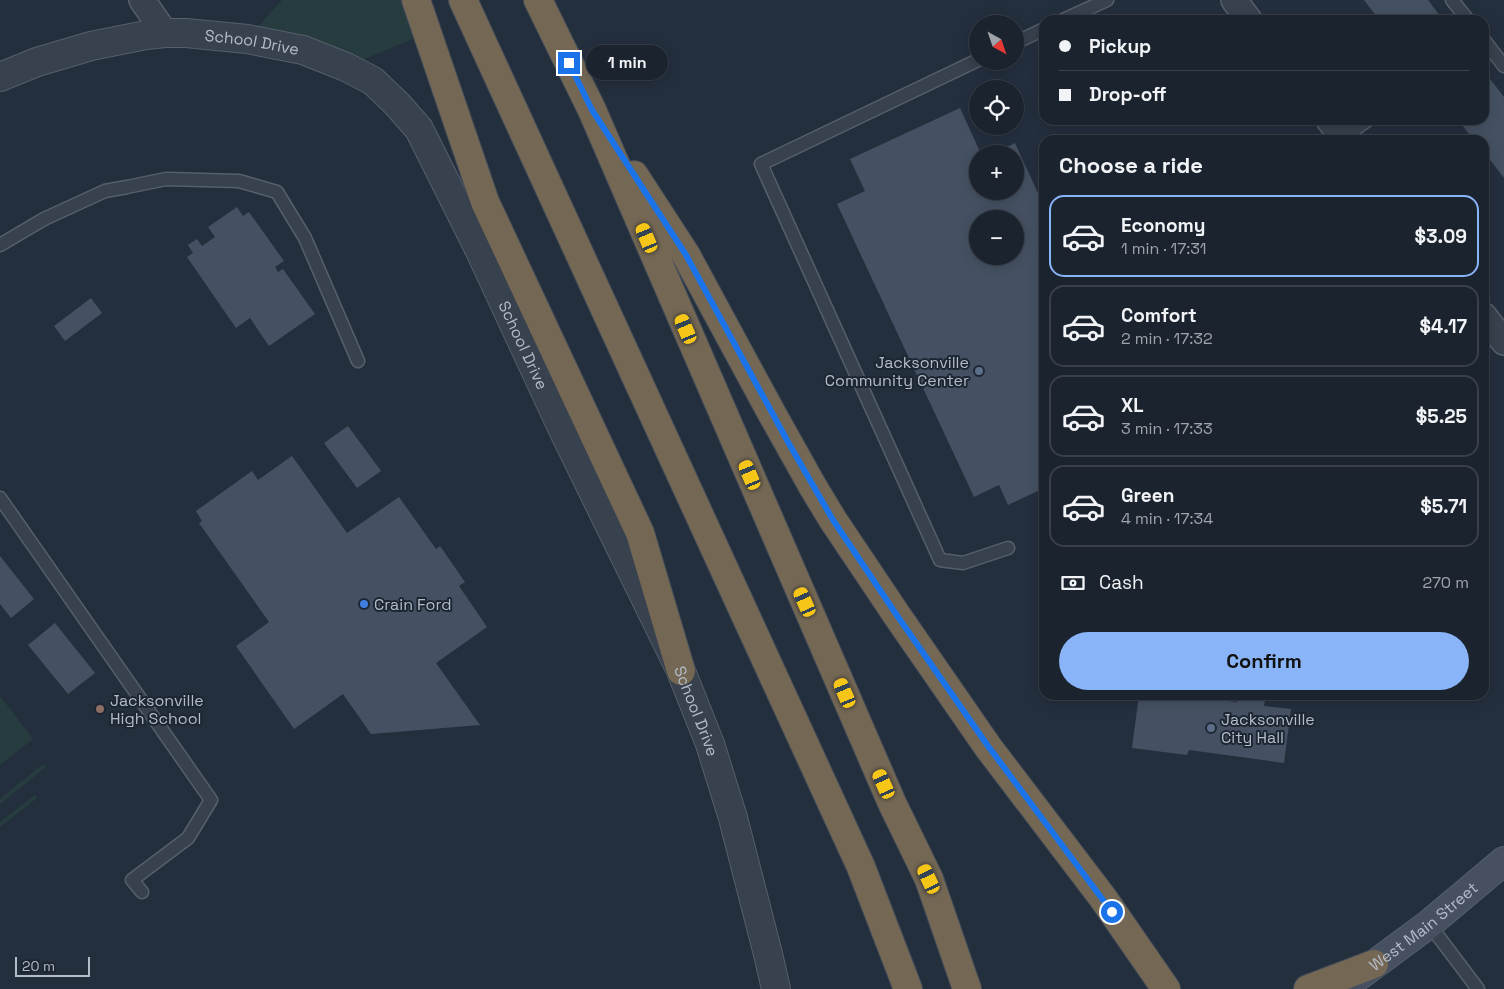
<!DOCTYPE html>
<meta charset="utf-8">
<style>
:root{--surface:#1b232e;--page:#282f3a;--text:#f1f3f6;--muted:#a0a4aa;--line:#39404a;--accent:#8ab4f8}
body{margin:0;font-family:"Space Grotesk",sans-serif;background:var(--page);color:var(--text);height:100vh;display:flex;flex-direction:column;font-size:19px;white-space:nowrap}
*{box-sizing:border-box;margin:0}
p{font-size:16px;color:var(--muted)}
.icon{flex:none;width:28px;height:28px;fill:none;stroke:currentColor;stroke-width:2;stroke-linecap:round;stroke-linejoin:round}
.map{position:relative;flex:1;overflow:hidden}
.side{position:absolute;left:1039px;top:135px;width:450px;height:565px;display:flex;flex-direction:column;background:var(--surface);border-radius:15px;box-shadow:0 2px 12px #0003,0 0 0 1px var(--line)}
.side>*{flex:none}
.guide{position:absolute;left:1039px;top:15px;width:450px;height:110px;border-radius:15px;box-shadow:0 2px 12px #0003,0 0 0 1px var(--line);display:grid;align-content:center;height:110px;padding:0 20px;background:var(--surface)}
.needle{width:32px;rotate:140deg}
.tools{position:absolute;left:969px;top:15px;display:grid;gap:10px}
.tools a{display:grid;place-items:center;width:55px;height:55px;border-radius:50%;background:var(--surface);box-shadow:0 2px 12px #0003,0 0 0 1px var(--line);font-size:25px}
.scale{position:absolute;left:15px;bottom:12px;width:75px;box-sizing:border-box;padding-left:5px;border:2px solid #b4bcc9;border-top:0;font-size:14px;line-height:18px;white-space:nowrap;color:#b4bcc9;-webkit-text-stroke:4px #1d2633;paint-order:stroke}
.end{position:absolute;width:22px;height:22px;margin:-11px;border:6px solid #1a73e8;background:#fff;box-shadow:0 0 0 2px #fff}
.from{border-radius:50%}
.bubble{position:absolute;height:35px;border-radius:18px;background:var(--surface);box-shadow:0 2px 12px #0003,0 0 0 1px var(--line);font-size:16px;font-weight:600;line-height:35px;text-align:center}
.car{position:absolute;width:15px;height:30px;margin:-15px -8px;border-radius:6px;box-shadow:0 0 4px 1px #0007;background:linear-gradient(#f5c518 24%,#345 0 40%,#f5c518 0 76%,#345 0 86%,#f5c518 0)}
.guide b{display:flex;align-items:center;gap:18px;height:48px;font-size:19px}
.guide b+b{border-top:1px solid var(--line)}
.guide i{width:12px;height:12px;background:var(--text)}
ul{padding:0;list-style:none}
li{display:flex;align-items:center;gap:15px;height:82px;margin:0 10px 8px;padding:0 10px;border:2px solid var(--line);border-radius:15px}
li div{flex:1}
li b{display:block;font-size:19px}
li em{font-style:normal;font-weight:600}
li.selected{border-color:var(--accent)}
li>.icon{width:45px;height:45px;stroke-width:1.5}
h2{padding:0 20px;font-size:22px;line-height:60px}
.pay{display:flex;align-items:center;gap:12px;height:55px;padding:0 20px;font-size:19px}
.pay p{margin-inline-start:auto}
.primary-button{display:flex;gap:10px;margin-top:auto;padding:10px 20px}
.primary-button a{flex:1;height:58px;border-radius:30px;background:var(--accent);color:#111;font-size:20px;font-weight:600;line-height:58px;text-align:center}
.map>svg:first-child{display:block}
.green{fill:#263c3f}
.building{fill:#455162;fill-rule:evenodd}
.lines{fill:none;stroke-linecap:round;stroke-linejoin:round}
.service-casing{stroke:#565f6c;stroke-width:15}
.minor-casing{stroke:#565f6c;stroke-width:28}
.tertiary-casing{stroke:#565f6c;stroke-width:30}
.secondary-casing{stroke:#565f6c;stroke-width:30}
.motorway-casing{stroke:#434c59;stroke-width:30}
.service{stroke:#38414e;stroke-width:12}
.minor{stroke:#38414e;stroke-width:25}
.tertiary{stroke:#38414e;stroke-width:28}
.secondary{stroke:#465061;stroke-width:28}
.motorway{stroke:#746855;stroke-width:28}
.route{stroke:#1a73e8;stroke-width:6}
.service-dot{fill:#5c6f8a;stroke:#1d2633;stroke-width:2}
.shop-dot{fill:#3f7fe0;stroke:#1d2633;stroke-width:2}
.education-dot{fill:#8d6e63;stroke:#1d2633;stroke-width:2}
.labels{text-anchor:middle;stroke-width:4;stroke-linejoin:round;paint-order:stroke}
.street-label{font-size:16px;fill:#b4bcc9;stroke:#1d2633}
.poi-label{font-size:16px;fill:#b4bcc9;stroke:#1d2633;text-anchor:start}
</style>
<div class="map">
<svg width="1504" height="989" viewBox="0 0 1504 989">
<rect width="100%" height="100%" fill="#242f3e"/>
<path class="green" d="M282 0H416L427 33 346 67 247 39Z
M0 696 33 739 0 765Z
M43 764 46 767 0 804V799Z
M35 795 37 798 0 827V822Z"/>
<path class="building" d="M1364 0H1428L1443 20H1379Z
M1484 71 1504 97V178L1484 152V140H1474L1458 120H1484Z
M960 108 981 154H978V191H1015V154H992L1015 143 1044 206V488L1008 505 999 485 974 497 837 204 865 191 850 159ZM978 219H1015V256H978Z
M237 207 243 216 249 212 284 261 275 267 278 272 283 269 315 314 269 346 250 318 236 328 187 257 193 253 188 245 197 239 202 246 215 237 208 227Z
M91 298 102 313 65 341 54 326Z
M348 426 381 471 357 488 324 443Z
M292 456 347 533 399 497 436 549 440 546 465 582 459 586 487 627 436 663 480 725 371 734 343 694 294 729 236 646 269 622 199 523 202 521 196 511 252 471 258 480Z
M0 556 34 599 11 618 0 604Z
M55 623 95 673 68 694 28 645Z
M1139 695H1214L1210 699 1237 702 1239 695H1266L1264 706 1291 709 1284 763 1189 750 1187 755 1132 748Z"/>
<g class="lines">
<defs>
<path id="service" d="M1452 0 1468 20
M1063 20 1107 0
M1484 40 1504 66
M1015 43 1044 29
M978 60 761 164 940 560 963 563 1008 548
M1343 138 1368 120
M0 245 44 219 105 191 127 187 166 179 239 181 277 192 305 238 358 361
M0 498 211 800 188 838 132 880 142 892
M1429 924 1478 989"/>
<path id="minor" d="M142 0 165 33
M1234 0 1249 20
M1329 120 1345 140
M1484 316 1504 342"/>
<g id="tertiary">
<path id="s1" d="M0 77 37 62 91 46 146 35 165 33H186L247 39 303 50 346 67 373 81 397 104 419 129 479 249 564 432 681 671 710 744 733 818 768 954 776 989"/>
</g>
<g id="secondary">
<path id="s2" d="M1356 978 1429 924 1504 861"/>
</g>
<path id="motorway" d="M416 0 485 202 640 533 681 671
M463 0 861 867 908 989
M538 0 592 110 892 803 929 879 967 989
M634 175 686 255 771 412 813 487 833 520 896 614 988 747 1103 898 1166 989
M1308 989 1374 964"/>
</defs>
<use href="#service" class="service-casing"/>
<use href="#minor" class="minor-casing"/>
<use href="#tertiary" class="tertiary-casing"/>
<use href="#secondary" class="secondary-casing"/>
<use href="#motorway" class="motorway-casing"/>
<use href="#service" class="service"/>
<use href="#minor" class="minor"/>
<use href="#tertiary" class="tertiary"/>
<use href="#secondary" class="secondary"/>
<use href="#motorway" class="motorway"/>
</g>
<g class="lines">
<path class="route" d="M569 63 592 110 686 255 788 442 833 520 896 614 988 746 1112 912"/>
</g>
<g class="service-dot">
<circle cx="979" cy="371" r="5"/>
<circle cx="1211" cy="728" r="5"/>
</g>
<circle class="shop-dot" cx="364" cy="604" r="5"/>
<circle class="education-dot" cx="100" cy="709" r="5"/>
<g class="labels">
<g class="street-label">
<text dy="6" stroke="none"><textPath href="#s1" startOffset="259">School Drive</textPath></text>
<text dy="6" stroke="none"><textPath href="#s1" startOffset="694">School Drive</textPath></text>
<text dy="6" stroke="none"><textPath href="#s1" startOffset="1099">School Drive</textPath></text>
<text dy="6" stroke="none"><textPath href="#s2" startOffset="85">West Main Street</textPath></text>
</g>
<g class="poi-label">
<text x="969" y="368" text-anchor="end">Jacksonville<tspan x="969" dy="18">Community Center</tspan></text>
<text x="374" y="610">Crain Ford</text>
<text x="110" y="706">Jacksonville<tspan x="110" dy="18">High School</tspan></text>
<text x="1221" y="725">Jacksonville<tspan x="1221" dy="18">City Hall</tspan></text>
</g>
</g>
</svg>
<div class="tools">
<a><svg class="needle" viewBox="-14 -14 28 28"><path d="M0-13l5 13h-10z" fill="#e53935"/><path d="M0 13l5-13h-10z" fill="#a0a4aa"/></svg></a>
<a><svg class="icon" aria-label="locate" viewBox="0 0 24 24"><circle cx="12" cy="12" r="6"/><path d="M12 2v4M12 18v4M2 12h4M18 12h4"/></svg></a>
<a>+</a>
<a>−</a>
</div>
<div class="scale">20 m</div>
<i class="end from" style="left:1112px;top:912px"></i>
<i class="end" style="left:569px;top:63px"></i>
<div class="bubble" style="left:586px;top:45px;width:82px">1 min</div>
<i class="car" style="left:647px;top:238px;rotate:337deg"></i>
<i class="car" style="left:686px;top:329px;rotate:337deg"></i>
<i class="car" style="left:750px;top:475px;rotate:337deg"></i>
<i class="car" style="left:805px;top:602px;rotate:336deg"></i>
<i class="car" style="left:845px;top:693px;rotate:337deg"></i>
<i class="car" style="left:884px;top:784px;rotate:336deg"></i>
<i class="car" style="left:929px;top:879px;rotate:335deg"></i>
<div class="guide">
<b><i class="from"></i>Pickup</b>
<b><i></i>Drop-off</b>
</div>
<section class="side">
<h2>Choose a ride</h2>
<ul>
<li class="selected"><svg class="icon" aria-label="car" viewBox="0 0 24 24"><path d="M5 17H2v-5l4-1 3-4h7l3 4 3 1v5h-3M9 17h6M6 11h13"/><circle cx="7" cy="17" r="2"/><circle cx="17" cy="17" r="2"/></svg><div><b>Economy</b><p>1 min · 17:31</p></div><em>$3.09</em></li>
<li><svg class="icon" aria-label="car" viewBox="0 0 24 24"><path d="M5 17H2v-5l4-1 3-4h7l3 4 3 1v5h-3M9 17h6M6 11h13"/><circle cx="7" cy="17" r="2"/><circle cx="17" cy="17" r="2"/></svg><div><b>Comfort</b><p>2 min · 17:32</p></div><em>$4.17</em></li>
<li><svg class="icon" aria-label="car" viewBox="0 0 24 24"><path d="M5 17H2v-5l4-1 3-4h7l3 4 3 1v5h-3M9 17h6M6 11h13"/><circle cx="7" cy="17" r="2"/><circle cx="17" cy="17" r="2"/></svg><div><b>XL</b><p>3 min · 17:33</p></div><em>$5.25</em></li>
<li><svg class="icon" aria-label="car" viewBox="0 0 24 24"><path d="M5 17H2v-5l4-1 3-4h7l3 4 3 1v5h-3M9 17h6M6 11h13"/><circle cx="7" cy="17" r="2"/><circle cx="17" cy="17" r="2"/></svg><div><b>Green</b><p>4 min · 17:34</p></div><em>$5.71</em></li>
</ul>
<div class="pay"><svg class="icon" aria-label="cash" viewBox="0 0 24 24"><path d="M3 7h18v10H3z"/><circle cx="12" cy="12" r="2"/></svg>Cash<p>270 m</p></div>
<div class="primary-button"><a>Confirm</a></div>
</section>
</div>
